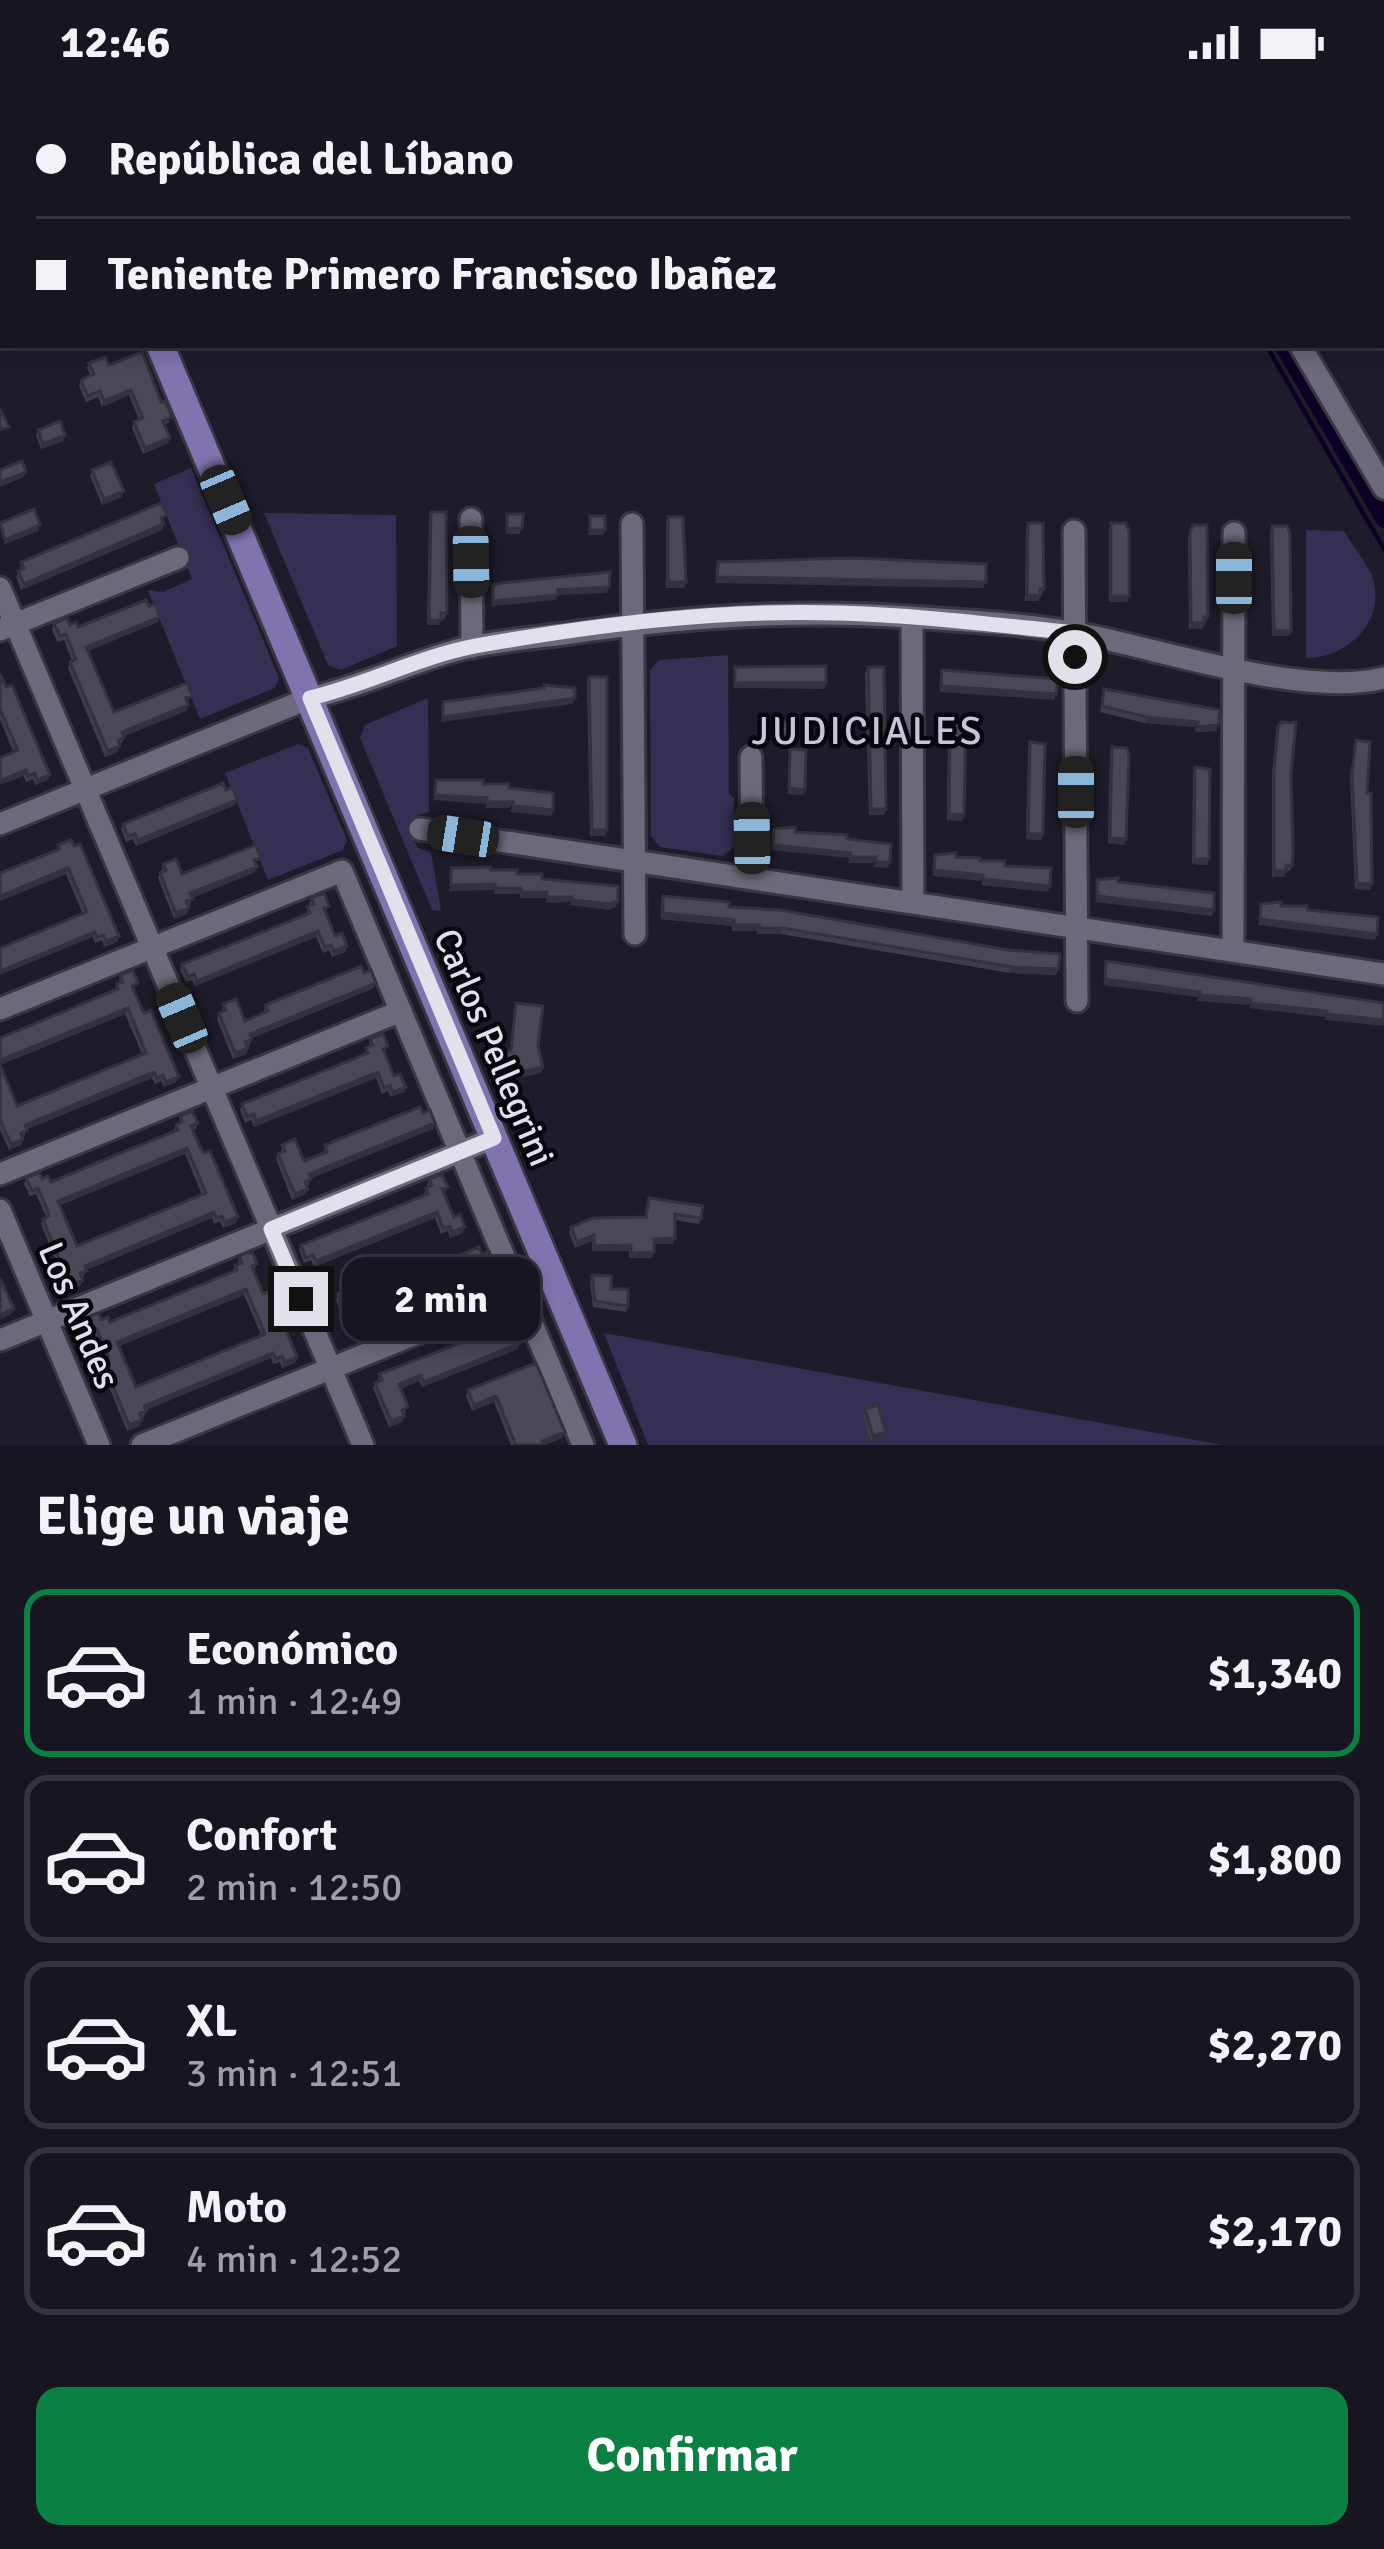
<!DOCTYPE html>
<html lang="es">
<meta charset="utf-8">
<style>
:root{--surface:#161520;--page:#23222d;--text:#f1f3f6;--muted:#9e9fa5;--line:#35343e;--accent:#0b8043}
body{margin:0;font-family:Signika,sans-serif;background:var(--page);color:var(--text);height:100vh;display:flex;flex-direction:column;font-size:45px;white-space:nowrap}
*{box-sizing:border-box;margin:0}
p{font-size:39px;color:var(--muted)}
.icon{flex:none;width:66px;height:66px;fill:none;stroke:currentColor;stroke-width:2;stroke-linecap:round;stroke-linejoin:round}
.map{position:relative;height:1361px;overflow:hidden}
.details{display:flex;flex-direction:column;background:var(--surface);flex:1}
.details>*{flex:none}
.top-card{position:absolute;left:0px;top:0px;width:1386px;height:264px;box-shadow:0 6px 18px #0003,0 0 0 3px var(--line);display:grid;align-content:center;height:264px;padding:0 36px;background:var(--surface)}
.end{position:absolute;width:54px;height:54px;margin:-27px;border:15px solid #e2e1eb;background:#111;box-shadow:0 0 0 6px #111}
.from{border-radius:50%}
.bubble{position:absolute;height:84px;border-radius:24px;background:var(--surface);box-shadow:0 6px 18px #0003,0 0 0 3px var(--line);font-size:39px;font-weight:700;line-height:84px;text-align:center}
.car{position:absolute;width:36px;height:72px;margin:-36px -18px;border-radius:15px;box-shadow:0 0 9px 3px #0007;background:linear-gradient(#222 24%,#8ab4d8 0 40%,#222 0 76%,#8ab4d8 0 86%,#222 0)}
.top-card b{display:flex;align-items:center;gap:42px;height:114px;font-size:45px}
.top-card b+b{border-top:3px solid var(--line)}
.top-card i{width:30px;height:30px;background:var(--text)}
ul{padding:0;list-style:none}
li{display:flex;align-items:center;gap:36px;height:168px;margin:0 24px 18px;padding:0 12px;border:6px solid var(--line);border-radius:24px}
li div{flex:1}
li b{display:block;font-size:45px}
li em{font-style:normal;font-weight:700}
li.selected{border-color:var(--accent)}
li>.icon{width:108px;height:108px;stroke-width:1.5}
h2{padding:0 36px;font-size:54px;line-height:144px}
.button{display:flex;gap:24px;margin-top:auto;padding:24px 36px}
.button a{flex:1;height:138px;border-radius:24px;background:var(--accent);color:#fff;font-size:48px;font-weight:700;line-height:138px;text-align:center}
.status{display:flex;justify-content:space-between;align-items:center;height:84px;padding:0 60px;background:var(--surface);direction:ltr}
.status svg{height:33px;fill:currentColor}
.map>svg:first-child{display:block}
.green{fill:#362e53}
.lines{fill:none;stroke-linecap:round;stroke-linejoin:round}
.stream{stroke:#0c0024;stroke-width:4.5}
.canal{stroke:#0c0024;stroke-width:16}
.minor-casing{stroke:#383642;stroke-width:27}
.major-casing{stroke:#383642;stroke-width:33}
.minor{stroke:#6c697a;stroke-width:21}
.major{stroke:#8073af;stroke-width:27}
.wall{fill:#403d4b;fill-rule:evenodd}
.shaded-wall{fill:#34323d}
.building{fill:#4a4757;stroke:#34323d;stroke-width:3;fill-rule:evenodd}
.route{stroke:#e2e1eb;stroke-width:15}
.labels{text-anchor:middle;stroke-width:9;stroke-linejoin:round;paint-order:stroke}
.street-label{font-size:36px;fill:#e2e1eb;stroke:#08070d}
.neighbourhood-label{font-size:39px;letter-spacing:3px;fill:#c8c5d9;stroke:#08070d}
</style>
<div class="status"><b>12:46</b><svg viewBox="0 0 49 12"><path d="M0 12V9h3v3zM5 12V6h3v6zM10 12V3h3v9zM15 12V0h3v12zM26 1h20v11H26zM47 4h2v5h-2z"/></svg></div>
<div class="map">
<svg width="1384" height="1361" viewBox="0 0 1384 1361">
<rect width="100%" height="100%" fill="#1e1c2a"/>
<path class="green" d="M191 384 279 594 275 604 200 635 148 506 163 508 192 495 154 400Z
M264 429 396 431 397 562 341 586 328 581Z
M1306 446 1344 447C1353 463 1369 480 1374 498 1384 540 1345 575 1306 574Z
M728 571 729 710 734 714V763L723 772 660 763 651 752 650 586 659 576Z
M428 614 429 728 416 732 409 748 418 764 431 768 441 827 432 826 360 654 365 641Z
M298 660 308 664 347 756 343 766 268 796 225 689Z
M604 1249 1223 1361H648Z"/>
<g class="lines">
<path class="stream" d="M66 0 67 3
M1111 0 1113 3
M176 261 317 598
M1266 261 1384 465
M340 651 639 1361"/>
<path class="canal" d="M1127 0 1129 3
M1282 261 1384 436"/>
<defs>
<path id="minor" d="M1144 0 1146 3
M0 60 3 59
M1300 261 1384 404
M471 435 472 563
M632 440 635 850
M1074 447 1077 917
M0 504 363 1361
M912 534 913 819
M0 546 178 474
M751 673 752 795
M0 740 310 614C363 602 412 577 465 564 498 557 532 554 564 550 679 533 793 525 909 533 965 537 1025 539 1081 550 1165 566 1304 614 1384 594
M420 745 1384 890
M1233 867 1234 449
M0 925 342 787 583 1361
M0 1090 401 927
M0 1126 99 1361
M0 1256 494 1054
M142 1361 519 1208"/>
<path id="major" d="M51 0 52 3
M160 261 623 1361"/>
</defs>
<use href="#minor" class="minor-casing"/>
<use href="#major" class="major-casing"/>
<use href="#minor" class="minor"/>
<use href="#major" class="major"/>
</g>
<path class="wall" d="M89 279 109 281 170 338 164 341 170 354 168 359 143 370 132 344 134 338 139 336 129 311 102 323 98 313 86 318 79 302 81 296 90 291 87 284Z
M38 346 65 351 63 357 41 365 36 351Z
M92 386 122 413 102 421 90 392Z
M431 428 447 529 444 535H441L439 541H427L429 434Z
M668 433 686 498 684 504H666V439Z
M165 437 163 438 162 446 21 506 16 493 20 486 21 478Z
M1028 439 1044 505 1038 517H1025L1026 444Z
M1111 439 1129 512 1127 518H1109V445Z
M1193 441 1208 533 1202 545H1189L1188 454Z
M1272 442 1291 547 1289 552H1272L1270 448Z
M158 538 88 567 114 628 190 618 188 619 186 627 124 652 122 659 119 660 118 668 105 673 68 584 70 578 72 577 64 556 57 558 52 545 54 540 78 543Z
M868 583 886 725 884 731H869L865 589Z
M0 590 50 691 48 696 35 701 33 695 26 698 0 636Z
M589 593 607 746 605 752H590L587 598Z
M1104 605 1218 641 1216 647 1195 648 1196 643 1145 639 1100 628Z
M950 638 964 731 962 737 947 736 948 643Z
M1281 638 1291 690 1292 782 1290 787H1286L1284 793H1272V690L1276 650Z
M1356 656 1367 709 1372 800 1370 806 1355 805 1350 694Z
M1030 658 1043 750 1041 756 1026 755 1028 664Z
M1112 663 1126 755 1124 761 1108 759 1110 669Z
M1195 683 1207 781 1192 780 1193 689Z
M235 721 136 762 133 755 126 758 121 745 123 740Z
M58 761 119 852 117 858 104 863 102 856 95 859 66 790 0 817V789L57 766Z
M259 779 256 780 255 788 192 814 187 830 174 835 158 794 160 789 162 788 163 780 182 790Z
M663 812 729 823 1056 891 1010 889 781 850H757V847H732V842L661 835V817Z
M311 814 329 822 325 828 335 852 347 862 345 868 332 873 329 866 323 869 316 853 195 902 192 896 186 898 180 886 182 880 306 830Z
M364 889 376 899 374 904 252 954 246 970 233 975 217 935 219 929 222 928 223 920 245 937 264 929 265 921Z
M120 891 136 905 134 906 176 998 164 1003 161 997 155 1000 152 994 98 1016 27 1045 21 1061 9 1066 0 1046V954L115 907 117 900 119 899ZM125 930 142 970 17 1022 0 981Z
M516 919 538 962 543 983 541 989 499 998 495 976 497 970 509 968Z
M370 955 386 968 384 969 394 992 406 1003 404 1008 391 1013 388 1007 382 1010 376 994 254 1043 251 1036 245 1039 240 1026 242 1020 365 970 366 964 369 963Z
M423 1029 435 1039 433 1045 311 1094 305 1110 292 1116 276 1075 278 1070 281 1069 282 1061 304 1077 324 1069 325 1061Z
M180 1032 198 1039 196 1045 193 1046 200 1063 238 1133 236 1139 223 1144 220 1137 214 1140 212 1134 86 1186 84 1192 82 1193 81 1201 68 1207 41 1140 43 1135 46 1133 36 1110 30 1112 24 1100 26 1094 51 1098 174 1047 176 1041 179 1040ZM185 1070 202 1111 77 1162 60 1121Z
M429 1095 448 1103 444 1109 454 1133 463 1149 450 1154 448 1147 441 1150 435 1134 314 1183 311 1176 304 1179 299 1166 301 1161 424 1111Z
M649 1114 701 1134 699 1140 675 1136V1154L673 1160H654L652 1174H629V1167H592V1157L575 1164 569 1149 571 1143 645 1133Z
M239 1172 257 1180 254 1186 263 1210 297 1273 295 1279 282 1284 280 1278 273 1280 271 1274 146 1326 144 1333 141 1334 140 1342 127 1347 100 1281 102 1275 105 1274 95 1250 89 1253 84 1240 86 1234 110 1238 233 1188 235 1181 238 1180ZM244 1211 261 1251 136 1303 119 1262Z
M492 1185 370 1235 365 1251 352 1256 336 1216 338 1210 340 1209 342 1201 363 1218 383 1210 384 1202Z
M592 1191 628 1222 626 1228 593 1223 590 1197Z
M524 1250 521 1256 519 1257 518 1265 422 1303 419 1297 400 1305 406 1329 403 1330 402 1338 389 1343 373 1304 375 1299 378 1298 379 1290Z
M536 1279 565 1348 562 1354 544 1361H511L494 1318 472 1327 466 1312 468 1306Z
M865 1325 886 1348 884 1354 871 1358 863 1331Z"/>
<path class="shaded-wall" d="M131 306 129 311 102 323 104 317Z
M65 351 63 357 41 365 43 360Z
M170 354 168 359 143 370 145 364Z
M26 388 24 393 0 403V398Z
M124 407 122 413 102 421 104 415Z
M164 440 162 446 21 506 24 500Z
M40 441 38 447 3 461 5 456Z
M507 444H522L520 450H505Z
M590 446H605L603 451H588Z
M717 493 986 498 983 504 715 499Z
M668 498H686L684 504H666Z
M609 503 607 509 558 511 556 516 491 522 493 517 558 506Z
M1027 511H1040L1038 517H1025Z
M1111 512H1129L1127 518H1109Z
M160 533 158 538 84 568 86 563Z
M429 536H441L439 541H427Z
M1191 539H1204L1202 545H1189Z
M1274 547H1291L1289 552H1272Z
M735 599H826L824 605 733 604Z
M941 602 1056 610 1054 616 939 608Z
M575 614 573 620 441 638 443 633Z
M188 621 186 627 120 654 122 648Z
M1147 633 1198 638 1196 643 1145 639Z
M1218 641 1216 647 1195 648 1197 643Z
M774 651 789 652 787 658 772 657Z
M120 662 118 668 105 673 108 667Z
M26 686 24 692 0 701V697Z
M50 691 48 696 35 701 37 696Z
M789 704 805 706 803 711 787 710Z
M435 711 487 714 485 720 433 716Z
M237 716 235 721 136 762 138 756Z
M487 718H513L510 724H485Z
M513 722 553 726 551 732 510 728Z
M871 725H886L884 731H869Z
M949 730 964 731 962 737 947 736Z
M592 746H607L605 752H590Z
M1028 750H1043L1041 756 1026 755Z
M1110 754 1126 755 1124 761 1108 759Z
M773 761 851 769 848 774 771 766Z
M850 773H876L874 779H848Z
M1194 775H1209L1207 781 1192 780Z
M876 778H890L888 784 874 783Z
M257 783 255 788 188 815 190 809Z
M68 784 66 790 0 817V812Z
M934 786 983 791 981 797 932 792Z
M1274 787H1286L1284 793H1272Z
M983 795 1050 802 1048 808 981 801Z
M1357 799 1372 800 1370 806 1355 805Z
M495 800 493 806 449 807 451 801Z
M495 804H521L519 810H493Z
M521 808H547L545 814H519Z
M1097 812 1214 826 1212 832 1095 818Z
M547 813H572L570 818 545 819Z
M572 816 618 817 616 823 608 826 569 821Z
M189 824 187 830 174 835 176 829Z
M663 829 734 836 732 842 661 835Z
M1260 835 1377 850 1375 856 1258 841Z
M734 841H759L757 847H732Z
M759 844H783L781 850H757Z
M318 847 316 853 195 902 197 897Z
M95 848 93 853 0 891V887Z
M119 852 117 858 104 863 106 857Z
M347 862 345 868 332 873 334 867Z
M1012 883 1058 885 1056 891 1010 889Z
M1105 895 1200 908 1198 913 1103 901Z
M376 899 374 904 248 955 250 950Z
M1200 911 1251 915 1249 921 1197 917Z
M1251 919 1327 927 1325 933 1249 924Z
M128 924 125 930 0 981V976Z
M1327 930 1384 936V942L1325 936Z
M248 964 246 970 233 975 235 969Z
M543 983 541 989 499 998 501 992Z
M154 988 152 994 23 1047 25 1041Z
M378 988 376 994 254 1043 256 1037Z
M179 993 176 998 164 1003 166 998Z
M406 1003 404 1008 391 1013 393 1008Z
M435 1039 433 1045 307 1096 309 1090Z
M23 1055 21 1061 9 1066 11 1060Z
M187 1064 185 1070 56 1123 58 1117Z
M308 1105 305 1110 292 1116 295 1110Z
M214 1128 212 1134 82 1187 85 1182Z
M437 1128 435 1134 314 1183 316 1177Z
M238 1133 236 1139 223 1144 225 1138Z
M465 1143 463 1149 450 1154 452 1148Z
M594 1151 592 1157 575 1164 577 1158Z
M675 1154 673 1160H652L654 1155Z
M631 1161 629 1167H592L594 1162Z
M654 1168 652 1174H629L631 1169Z
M494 1180 492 1185 366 1236 368 1231Z
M83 1196 81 1201 68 1207 70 1201Z
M246 1205 244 1211 115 1263 117 1258Z
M14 1225 11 1230 0 1236 1 1230Z
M367 1245 365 1251 352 1256 354 1250Z
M520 1259 518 1265 422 1303 424 1298Z
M273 1269 271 1274 142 1328 144 1322Z
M297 1273 295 1279 282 1284 285 1278Z
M421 1291 419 1297 397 1306 399 1300Z
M496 1312 494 1318 472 1327 474 1321Z
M404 1332 402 1338 389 1343 391 1337Z
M142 1336 140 1342 127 1347 129 1341Z
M565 1348 562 1354 544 1361 542 1357Z
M886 1348 884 1354 871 1358 873 1352Z"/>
<path class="building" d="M0 104 3 111V133L0 134Z
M142 268 161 318 165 317 172 333 163 337 170 354 145 364 134 338 143 334 131 306 104 317 100 307 88 312 81 296 94 290 89 279 105 273 109 281Z
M0 325 9 343 0 346Z
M60 337 65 351 43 360 38 346Z
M22 377 26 388 0 398V386Z
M111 378 124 407 104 415 92 386Z
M161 419 167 431 161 434 164 440 24 500 18 487 24 484 21 478Z
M34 425 40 441 5 456 0 439Z
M431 428H446L447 529H441V536H429Z
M507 430H523L522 444H507Z
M590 432H605V446H590Z
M668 433H683L686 498H668Z
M1028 439H1043L1044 505H1040V511H1027Z
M1111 439H1126L1129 447V512H1111Z
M1193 441H1207L1208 533H1204V539H1191L1190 448Z
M1272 442H1287L1290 450 1291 547H1274Z
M852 474 986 480V498L717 493 718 478Z
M610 488 609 503 558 506V511L493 517V501L501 499Z
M146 516 149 522 155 520 160 533 86 563 114 628 187 599 192 612 186 614 188 621 122 648 124 653 118 656 120 662 108 667 70 578 76 575 66 550 60 552 54 540 67 534 70 541 76 538 78 543Z
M826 582V599H735V583Z
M868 583H884L886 725H871Z
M942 586 1058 595 1056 610 941 602Z
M0 590 6 603 12 601 50 691 37 696 35 689 28 692 26 686 0 697V674L18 666 0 625Z
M589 593H607V746H592Z
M544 601 575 604V614L443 633V618L544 604Z
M1104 605 1220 626 1218 641 1197 643 1198 638 1147 633 1102 622Z
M774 637 790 638 789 652 774 651Z
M950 638H966L964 731 949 730Z
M1281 638 1296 639 1291 690 1293 768 1292 782 1286 781V787H1274V684L1278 644Z
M1356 656 1370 658 1367 709H1371L1372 800 1357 799 1352 688Z
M1030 658 1045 660 1043 750H1028Z
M1112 663 1127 664 1129 672 1126 755 1110 754Z
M790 665 806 666 805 706 789 704Z
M1195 683 1210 685 1209 775H1194Z
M436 696H483V700H509V704L553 709V726L513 722V718H487V714L435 711Z
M223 699 226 706 232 703 237 716 138 756 135 750 128 752 123 740Z
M795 743V748L847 751V755L891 760 890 778H876V773H850L851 769 773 761 774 745Z
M71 756 74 762 80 760 119 852 106 857 104 851 97 853 95 848 0 887V864L87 828 68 784 0 812V789L60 765 58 761Z
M256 761 261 774 254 776 257 783 190 809 193 815 186 817 189 824 176 829 160 789 166 786 163 780 176 775 182 790Z
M956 769V773L980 774V777H1005V782L1051 784 1050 802 983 795V791L934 786 935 771Z
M491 783V786H517V790H542V795L618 802V817L610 820 572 816V813H547V808H521V804H495V800L451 801V784Z
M1118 794V798L1214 809V826L1097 812V796Z
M324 809 329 822 324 824 335 852 342 849 347 862 334 867 331 861 325 863 318 847 197 897 194 890 188 893 182 880 310 829 307 823 314 820 311 814Z
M663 812 729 818V823L780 826 1009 866 1060 870 1058 885 1012 883 783 844H759V841H734V836L663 829Z
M1281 818V822H1307V826L1378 833 1377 850 1260 835 1261 820Z
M1106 877 1384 919V936L1327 930V927L1251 919V915L1200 911V908L1105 895Z
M361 882 364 889 371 886 376 899 250 950 252 955 245 958 248 964 235 969 219 929 226 926 223 920 236 915 245 937 268 927 265 921Z
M133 886 138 899 132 902 141 923 144 929 151 926 179 993 166 998 163 991 157 994 154 988 100 1010 25 1041 27 1046 21 1049 23 1055 11 1060 0 1035V980L17 1022 146 969 128 924 0 976V954L118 905 117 900 123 898 120 891Z
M516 919 543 922 538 962 543 983 501 992 497 970 511 967Z
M383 950 388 962 383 965 394 992 400 990 406 1003 393 1008 390 1001 384 1004 378 988 256 1037 254 1030 247 1033 242 1020 368 969 366 964 373 961 370 955Z
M420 1023 423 1029 430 1026 435 1039 309 1090 311 1095 305 1098 308 1105 295 1110 278 1070 285 1067 282 1061 295 1055 304 1077 327 1068 325 1061Z
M192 1027 198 1039 191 1042 200 1063 204 1069 210 1067 238 1133 225 1138 222 1132 216 1134 214 1128 85 1182 87 1187 80 1189 83 1196 70 1201 43 1135 49 1132 47 1125 38 1104 32 1107 26 1094 39 1089 42 1095 48 1092 51 1098 94 1080 178 1046 176 1041 182 1038 180 1032ZM187 1064 206 1109 77 1162 58 1117Z
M442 1090 448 1103 442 1105 454 1133 460 1130 465 1143 452 1148 450 1142 443 1144 437 1128 316 1177 313 1171 306 1174 301 1161 428 1110 426 1104 432 1101 429 1095Z
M649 1114 703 1122 701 1134 675 1130V1154L654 1155V1168L631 1169V1161L594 1162V1151L577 1158 571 1143 593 1134 646 1133Z
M479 1163 482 1170 489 1167 494 1180 368 1231 371 1236 364 1239 367 1245 354 1250 338 1210 344 1207 342 1201 354 1196 363 1218 387 1208 384 1202Z
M252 1167 257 1180 252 1182 263 1210 270 1207 297 1273 285 1278 282 1272 276 1275 273 1269 144 1322 146 1327 140 1329 142 1336 129 1341 102 1275 108 1272 97 1245 91 1247 86 1234 99 1229 101 1236 108 1233 110 1238 237 1186 235 1181 242 1179 239 1172ZM246 1205 265 1250 136 1303 117 1258Z
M592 1191 611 1192V1205H628V1222L595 1217Z
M0 1194 14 1225 1 1230 0 1228Z
M518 1237 524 1250 517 1253 520 1259 424 1298 421 1291 399 1300 408 1323 402 1326 404 1332 391 1337 375 1299 382 1296 379 1290Z
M536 1279 565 1348 542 1357 544 1361H516L496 1312 474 1321 468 1306Z
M878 1321 886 1348 873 1352 865 1325Z"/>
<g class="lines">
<path class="route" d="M301 1215 271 1145 494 1054 310 614C366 601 418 573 475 562 594 541 718 525 838 529 917 531 996 541 1075 549V573"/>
</g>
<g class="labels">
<g class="street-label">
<text transform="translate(495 963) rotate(67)" y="13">Carlos Pellegrini</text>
<text transform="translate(80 1231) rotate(67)" y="13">Los Andes</text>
</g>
<g class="neighbourhood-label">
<text x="868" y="660">JUDICIALES</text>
</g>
</g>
</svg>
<i class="end from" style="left:1075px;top:573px"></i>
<i class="end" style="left:301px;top:1215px"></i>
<div class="bubble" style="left:342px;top:1173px;width:198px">2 min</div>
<i class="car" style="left:226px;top:416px;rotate:157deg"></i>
<i class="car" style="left:471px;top:478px;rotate:179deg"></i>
<i class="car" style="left:1234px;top:494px;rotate:0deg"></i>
<i class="car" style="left:1076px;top:708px;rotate:0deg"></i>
<i class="car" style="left:463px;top:752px;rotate:279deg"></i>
<i class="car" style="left:752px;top:754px;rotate:359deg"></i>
<i class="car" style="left:182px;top:934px;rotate:337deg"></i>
<div class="top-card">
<b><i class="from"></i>República del Líbano</b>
<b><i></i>Teniente Primero Francisco Ibañez</b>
</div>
</div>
<section class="details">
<h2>Elige un viaje</h2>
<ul>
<li class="selected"><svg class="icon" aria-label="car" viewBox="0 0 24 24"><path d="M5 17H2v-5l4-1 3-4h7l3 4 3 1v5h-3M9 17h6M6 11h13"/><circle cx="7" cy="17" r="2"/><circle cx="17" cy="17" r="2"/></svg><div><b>Económico</b><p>1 min · 12:49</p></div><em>$1,340</em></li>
<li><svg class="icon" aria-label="car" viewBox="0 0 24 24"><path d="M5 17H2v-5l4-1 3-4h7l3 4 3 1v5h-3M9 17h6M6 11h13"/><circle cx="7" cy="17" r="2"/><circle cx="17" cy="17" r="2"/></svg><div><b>Confort</b><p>2 min · 12:50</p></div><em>$1,800</em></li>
<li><svg class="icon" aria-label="car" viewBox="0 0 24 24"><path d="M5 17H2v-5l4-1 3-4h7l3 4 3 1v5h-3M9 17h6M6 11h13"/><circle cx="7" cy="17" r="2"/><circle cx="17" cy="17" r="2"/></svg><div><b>XL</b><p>3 min · 12:51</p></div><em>$2,270</em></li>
<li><svg class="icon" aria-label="car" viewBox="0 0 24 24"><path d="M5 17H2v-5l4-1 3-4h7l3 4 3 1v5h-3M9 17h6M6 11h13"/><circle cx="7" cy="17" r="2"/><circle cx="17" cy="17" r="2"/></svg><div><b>Moto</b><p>4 min · 12:52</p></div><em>$2,170</em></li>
</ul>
<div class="button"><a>Confirmar</a></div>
</section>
